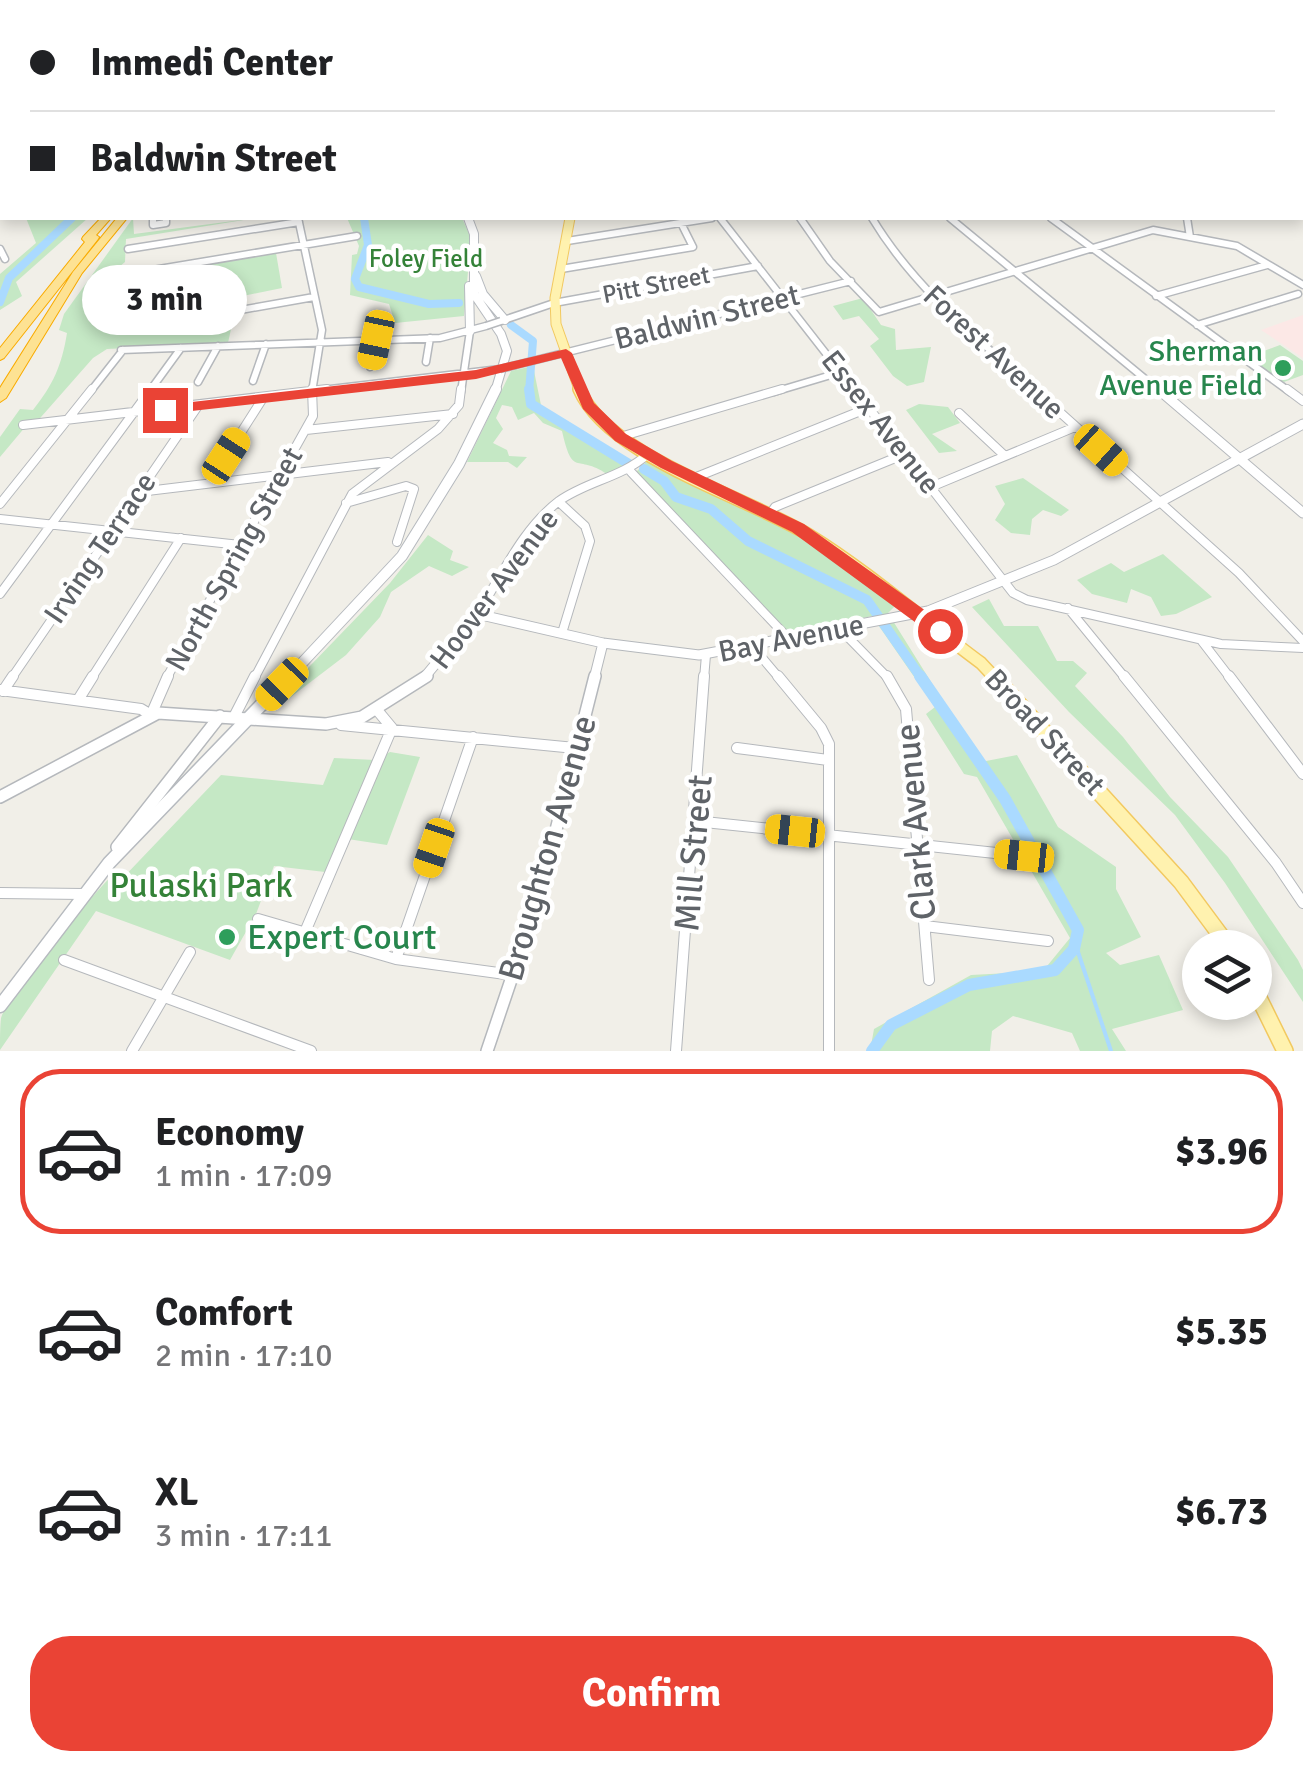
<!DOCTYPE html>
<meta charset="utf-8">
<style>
:root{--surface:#fff;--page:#f2f2f2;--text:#202124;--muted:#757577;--line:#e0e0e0;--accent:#ea4335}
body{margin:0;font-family:Signika,sans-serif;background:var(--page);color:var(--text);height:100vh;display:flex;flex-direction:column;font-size:38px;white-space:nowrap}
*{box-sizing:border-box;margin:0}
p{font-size:32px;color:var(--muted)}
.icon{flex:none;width:55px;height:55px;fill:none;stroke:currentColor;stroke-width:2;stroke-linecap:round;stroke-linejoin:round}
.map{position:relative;height:1051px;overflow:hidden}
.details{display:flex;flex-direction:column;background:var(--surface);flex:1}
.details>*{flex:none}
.top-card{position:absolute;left:0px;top:0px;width:1305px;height:220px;box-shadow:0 5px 15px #0003;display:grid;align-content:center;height:220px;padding:0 30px;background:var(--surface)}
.controls{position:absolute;left:1182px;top:930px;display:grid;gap:20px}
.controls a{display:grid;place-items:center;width:90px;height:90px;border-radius:50%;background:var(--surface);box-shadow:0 5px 15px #0003;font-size:50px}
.end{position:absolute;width:45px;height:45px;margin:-22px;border:12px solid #ea4335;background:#fff;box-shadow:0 0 0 5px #fff}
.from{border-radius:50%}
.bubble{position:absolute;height:70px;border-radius:35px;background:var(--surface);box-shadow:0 5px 15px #0003;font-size:32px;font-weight:800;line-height:70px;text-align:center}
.car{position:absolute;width:30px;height:60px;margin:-30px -15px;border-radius:12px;box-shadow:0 0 8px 2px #0007;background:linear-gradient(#f5c518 24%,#345 0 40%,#f5c518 0 76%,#345 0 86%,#f5c518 0)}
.top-card b{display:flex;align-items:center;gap:35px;height:95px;font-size:38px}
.top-card b+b{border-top:2px solid var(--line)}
.top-card i{width:25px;height:25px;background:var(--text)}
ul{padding:18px 0 0;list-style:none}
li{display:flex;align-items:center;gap:30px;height:165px;margin:0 20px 15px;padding:0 10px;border:5px solid transparent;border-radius:40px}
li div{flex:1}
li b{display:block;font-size:38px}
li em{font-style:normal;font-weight:800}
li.selected{border-color:var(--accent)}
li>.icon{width:90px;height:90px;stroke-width:1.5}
.cta{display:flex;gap:20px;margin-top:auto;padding:20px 30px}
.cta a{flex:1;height:115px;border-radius:40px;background:var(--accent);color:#fff;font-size:40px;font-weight:800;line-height:115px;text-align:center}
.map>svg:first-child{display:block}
.medical{fill:#fce8e6}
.green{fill:#c5e8c5}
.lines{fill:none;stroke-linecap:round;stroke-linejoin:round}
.stream{stroke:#aadaff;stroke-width:4}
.river-far3{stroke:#aadaff;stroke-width:6}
.river-far2{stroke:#aadaff;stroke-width:8}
.river-far1{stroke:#aadaff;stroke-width:10}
.river{stroke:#aadaff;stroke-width:12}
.minor-far3-casing{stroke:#b5b8bc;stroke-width:6}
.minor-far2-casing{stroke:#b5b8bc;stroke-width:9}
.minor-far1-casing{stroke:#b5b8bc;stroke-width:10}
.minor-casing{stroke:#b5b8bc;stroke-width:12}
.tertiary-far3-casing{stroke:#b5b8bc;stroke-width:6}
.tertiary-far2-casing{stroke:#b5b8bc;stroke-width:9}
.tertiary-far1-casing{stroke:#b5b8bc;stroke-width:11}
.tertiary-casing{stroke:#b5b8bc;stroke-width:14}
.secondary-far2-casing{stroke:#b6babf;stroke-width:10}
.secondary-far1-casing{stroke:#b6babf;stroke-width:12}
.secondary-casing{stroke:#b6babf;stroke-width:15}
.primary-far3-casing{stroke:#f2c960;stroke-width:8}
.primary-far2-casing{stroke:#f2c960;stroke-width:11}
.primary-far1-casing{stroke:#f2c960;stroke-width:14}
.primary-casing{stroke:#f2c960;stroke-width:18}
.motorway-casing{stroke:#f9ab00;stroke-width:2}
.minor-far3{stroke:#fff;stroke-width:5}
.minor-far2{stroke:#fff;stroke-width:6}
.minor-far1{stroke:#fff;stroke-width:8}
.minor{stroke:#fff;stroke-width:10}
.tertiary-far3{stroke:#fff;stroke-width:5}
.tertiary-far2{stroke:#fff;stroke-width:6}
.tertiary-far1{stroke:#fff;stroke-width:9}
.tertiary{stroke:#fff;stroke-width:11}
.secondary-far2{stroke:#fff;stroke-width:8}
.secondary-far1{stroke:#fff;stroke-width:10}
.secondary{stroke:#fff;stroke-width:12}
.primary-far3{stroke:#fff2af;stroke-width:6}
.primary-far2{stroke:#fff2af;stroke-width:9}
.primary-far1{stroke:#fff2af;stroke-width:11}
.primary{stroke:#fff2af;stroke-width:15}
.motorway{fill:#fde293;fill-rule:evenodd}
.rail-casing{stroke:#b6b7b8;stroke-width:5}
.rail{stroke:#fff;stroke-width:2.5;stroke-dasharray:5;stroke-linecap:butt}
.minor-bridge-casing{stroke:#b5b8bc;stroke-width:9;stroke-linecap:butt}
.minor-bridge{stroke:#fff;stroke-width:6}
.route{fill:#ea4335}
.leisure-dot{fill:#2e9e5b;stroke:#fff;stroke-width:4}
.labels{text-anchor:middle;stroke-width:9;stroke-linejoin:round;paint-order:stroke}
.far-park-label{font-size:25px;fill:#348238;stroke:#fff}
.far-street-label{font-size:25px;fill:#5f6368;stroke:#fff}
.street-label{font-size:30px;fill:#5f6368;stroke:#fff}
.leisure-label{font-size:30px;fill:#27864d;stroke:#fff;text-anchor:end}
.near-street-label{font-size:35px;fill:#5f6368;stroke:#fff}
.near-park-label{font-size:35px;fill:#348238;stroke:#fff}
.near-leisure-label{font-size:35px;fill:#27864d;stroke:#fff;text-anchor:start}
</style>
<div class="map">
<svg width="1303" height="1051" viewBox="0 0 1303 1051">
<rect width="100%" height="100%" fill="#f1efe8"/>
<path class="medical" d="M1303 315V358L1261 330Z"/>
<path class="green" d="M26 218H88L16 282 22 296 0 310V274L36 243Z
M133 218 134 234 256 218 126 239 125 262 101 282 276 253 282 288 238 297 228 343 107 349 93 358 34 425 26 426 0 457V437L20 409 33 410C53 385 62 365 67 333L59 330 64 314Z
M347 218H462L471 238 464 316 395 323 389 304 350 295 352 255 357 254 359 246Z
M863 298 881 325 895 329 896 350 931 347 924 382 907 386 893 376 870 346 879 339 859 316 843 320 833 306Z
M1280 345 1303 361V375L1284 382 1247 357Z
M533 366 542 410 627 460 631 467 607 474C576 453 573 479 562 431L543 423 534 413 518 420 512 407 502 405 496 418 503 429 493 443 507 450 509 456 527 457 517 468 508 462H467L511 371Z
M919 404 948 407 960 423 932 434 957 451 939 453 906 410Z
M648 460 799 535 895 606 888 613 981 762 1017 755 1058 827 1116 867V889L1141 937 1106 953 1120 965 1159 955 1183 1010 1112 1029 1126 1051H1080L1072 1033 1013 1016 992 1031 990 1051H870L874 1029 971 975 1043 971 1070 938 977 777 964 774 926 714 935 707 872 616 790 634 636 472Z
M1023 478 1069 510 1061 516 1043 510 1032 519 1030 535 1011 533 995 520 1005 504 995 486Z
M428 535 453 551 450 560 469 567 452 576 429 566 391 592 380 617 346 655 287 700 280 697 390 583Z
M1163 554 1212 597 1176 614 1161 616 1151 597 1131 589 1127 603 1092 594 1077 580 1111 563 1124 572Z
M989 599 1004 626H1038L1057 661H1073L1087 673 1075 686 1123 737 1170 797 1228 857 1298 960 1303 970V1002L1225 883 1175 815 1069 712 972 607Z
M390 752 420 757 387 845 341 838 325 872 274 866 256 914 230 960 96 911 0 1050C0 1040 0 1027 1 1018 16 980 85 905 114 873L118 883 221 775 323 785 334 758 375 760Z"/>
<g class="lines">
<path class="stream" d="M1076 946 1111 1051"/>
<path class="river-far3" d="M680 0 686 2"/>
<path class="river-far2" d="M364 218 368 245 355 279 359 287 429 304 459 303
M0 302 9 278 72 218
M511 325 533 341 529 392"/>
<path class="river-far1" d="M529 389 531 404 629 464
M644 469 664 481 676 497 711 509 748 541 867 600 922 679"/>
<path class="river" d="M872 1051 891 1025 969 985 1055 970 1074 949 1078 930 1005 799 920 676"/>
<defs>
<path id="minor-far3" d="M125 0 129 2
M829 0 849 2
M956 0 980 2
M22 2 35 0
M221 2 233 0
M921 2 925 0
M1012 2H1039
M0 114 2 118"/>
<path id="minor-far2" d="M153 218V225L166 223V218
M298 218 322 330 312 392
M720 218 856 392
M800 218 830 261 879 312 1153 230 1237 246 1303 285
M872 218C914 288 977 338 1037 392
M1051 218 1290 392
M1187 218 1190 237
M567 241 712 218
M0 249 5 259
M128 249 299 222
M561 269 693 247 681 223
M105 278 357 236
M1156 296 1267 265
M235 311 314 297
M501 321 554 303 758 266
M1197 325 1298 294
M121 350 440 338 486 326
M426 362 430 338
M516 365 851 281
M370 367 376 340
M253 381 266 344
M198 382 218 346
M90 392 123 350
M149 392 181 348
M305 392 500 369
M461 392 470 331
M774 392 841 372"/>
<path id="minor-far1" d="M854 389 1013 593 1027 600 1221 644 1303 648
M1034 389 1239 573 1303 641
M1287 389 1303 401
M959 413 1005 456
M23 425 327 389
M306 430 453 414
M620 437 782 389
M631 472 789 639
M694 478 868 408
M209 483 263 398
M931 487 1075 427
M139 492 388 462
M559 502 585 526 590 541 562 633
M346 503 406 486 414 489 397 542
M0 504 92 389
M770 514 775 507 905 454
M0 519 240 545
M0 594 151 389
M1068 608 1126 679
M477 614C502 576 522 529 559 501 587 481 621 478 648 454
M840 629 889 679
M1201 640 1231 679
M752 646 780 679
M11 679 198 406
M91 679 181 538
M166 679 313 416 312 389
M254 679 352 494 438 429 459 405 461 389
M704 679 706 655"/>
<path id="minor" d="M778 676 821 728 829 744V1051
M887 676 906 709 929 980
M1124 676 1276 863 1303 903
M1229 676 1303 774
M0 690 141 709 151 715 168 676
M3 691 13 676
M78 700 93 676
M377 710 392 728
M234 717 255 676
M341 725 575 748
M737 748 828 760
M695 821 1024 856
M0 893 83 894
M258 919 396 959 513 975
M925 926 1048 941
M305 932 392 728
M396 959 473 737
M64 960 311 1051
M132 1051 190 952
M676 1051 704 676"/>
<path id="tertiary-far3" d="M110 2 122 0
M414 2 431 0"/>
<path id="tertiary-far2" d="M950 218 1161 392"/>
<path id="tertiary-far1" d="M1158 389 1303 513
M423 679 477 614 603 643 699 655 928 611 1054 560 1303 424
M594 679 603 643"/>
<path id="tertiary" d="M0 797 158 713 326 724 362 717 427 676
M117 847 220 716
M487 1051 539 897 595 676"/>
<path id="secondary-far2" d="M468 218 474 234V294L501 334 507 351 495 392
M476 276 483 294 505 320
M469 286 470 331"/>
<path id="secondary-far1" d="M287 679 402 556 459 464 496 389"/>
<path id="secondary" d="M0 1006 109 863 289 676"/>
<path id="primary-far3" d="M639 0 649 2"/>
<path id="primary-far2" d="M570 218 555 298 556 324 580 392"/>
<path id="primary-far1" d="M579 389C608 457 747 497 809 535 869 572 924 621 981 663L996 679"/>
<path id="primary" d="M993 676 1181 882 1230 948
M1255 990 1285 1051"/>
<path id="motorway" d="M258 0H266L267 2H260Z
M271 0H279L280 2H273Z
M101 218H111L96 235 99 237 98 239 4 358 0 360V348L85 242 82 239 83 237Z
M117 218H127L82 273 6 398 0 402V388L73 272Z"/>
</defs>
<use href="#minor-far3" class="minor-far3-casing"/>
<use href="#minor-far2" class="minor-far2-casing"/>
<use href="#minor-far1" class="minor-far1-casing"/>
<use href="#minor" class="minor-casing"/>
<use href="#tertiary-far3" class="tertiary-far3-casing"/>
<use href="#tertiary-far2" class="tertiary-far2-casing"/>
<use href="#tertiary-far1" class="tertiary-far1-casing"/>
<use href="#tertiary" class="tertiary-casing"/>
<use href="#secondary-far2" class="secondary-far2-casing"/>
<use href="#secondary-far1" class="secondary-far1-casing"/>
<use href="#secondary" class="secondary-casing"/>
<use href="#primary-far3" class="primary-far3-casing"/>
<use href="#primary-far2" class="primary-far2-casing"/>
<use href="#primary-far1" class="primary-far1-casing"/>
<use href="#primary" class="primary-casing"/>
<use href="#motorway" class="motorway-casing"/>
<use href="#minor-far3" class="minor-far3"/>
<use href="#minor-far2" class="minor-far2"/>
<use href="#minor-far1" class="minor-far1"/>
<use href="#minor" class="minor"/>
<use href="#tertiary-far3" class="tertiary-far3"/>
<use href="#tertiary-far2" class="tertiary-far2"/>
<use href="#tertiary-far1" class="tertiary-far1"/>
<use href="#tertiary" class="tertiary"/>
<use href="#secondary-far2" class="secondary-far2"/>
<use href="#secondary-far1" class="secondary-far1"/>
<use href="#secondary" class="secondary"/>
<use href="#primary-far3" class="primary-far3"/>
<use href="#primary-far2" class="primary-far2"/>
<use href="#primary-far1" class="primary-far1"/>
<use href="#primary" class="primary"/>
<use href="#motorway" class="motorway"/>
<defs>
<path id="rail" d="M751 0 760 2"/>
</defs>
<use href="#rail" class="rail-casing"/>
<use href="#rail" class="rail"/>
<defs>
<path id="minor-bridge" d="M486 326 501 321
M500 369 516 365"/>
</defs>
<use href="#minor-bridge" class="minor-bridge-casing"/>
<use href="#minor-bridge" class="minor-bridge"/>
</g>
<path class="route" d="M566 349 572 353 594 403 626 434 672 461 804 524 947 626V636H934L792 532 661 468 615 441 583 409 561 358 476 379 165 414 157 410 165 405 476 370Z"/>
<g class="leisure-dot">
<circle cx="1283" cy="368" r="10"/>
<circle cx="227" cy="937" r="10"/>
</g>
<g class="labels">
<g class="far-park-label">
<text x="426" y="267">Foley Field</text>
</g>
<g class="far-street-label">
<text transform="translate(656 284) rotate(-11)" y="9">Pitt Street</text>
</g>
<g class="street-label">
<text transform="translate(707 317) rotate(-14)" y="10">Baldwin Street</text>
<text transform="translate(994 352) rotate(43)" y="10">Forest Avenue</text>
<text transform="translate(881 422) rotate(52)" y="10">Essex Avenue</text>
<text transform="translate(100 548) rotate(-56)" y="10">Irving Terrace</text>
<text transform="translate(234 559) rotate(-61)" y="10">North Spring Street</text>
<text transform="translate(494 589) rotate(-53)" y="10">Hoover Avenue</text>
<text transform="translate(791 638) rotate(-11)" y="10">Bay Avenue</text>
<text transform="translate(1045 732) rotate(47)" y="10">Broad Street</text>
</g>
<g class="leisure-label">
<text x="1263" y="361">Sherman<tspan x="1263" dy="34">Avenue Field</tspan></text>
</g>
<g class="near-street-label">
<text transform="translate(915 822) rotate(-95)" y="12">Clark Avenue</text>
<text transform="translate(547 848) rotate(-74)" y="12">Broughton Avenue</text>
<text transform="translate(693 853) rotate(-85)" y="12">Mill Street</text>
</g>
<g class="near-park-label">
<text x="201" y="897">Pulaski Park</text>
</g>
<g class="near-leisure-label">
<text x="247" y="949">Expert Court</text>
</g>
</g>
</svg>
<div class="controls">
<a><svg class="icon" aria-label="layers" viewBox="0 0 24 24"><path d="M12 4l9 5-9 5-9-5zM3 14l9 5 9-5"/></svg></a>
</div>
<i class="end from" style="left:940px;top:631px"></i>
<i class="end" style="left:165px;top:410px"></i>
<div class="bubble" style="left:82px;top:265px;width:165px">3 min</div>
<i class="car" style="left:376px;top:340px;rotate:192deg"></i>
<i class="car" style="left:1101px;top:450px;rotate:132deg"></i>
<i class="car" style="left:226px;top:456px;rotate:33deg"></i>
<i class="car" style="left:282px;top:684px;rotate:224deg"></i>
<i class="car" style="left:795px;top:831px;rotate:276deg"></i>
<i class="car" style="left:434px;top:848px;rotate:199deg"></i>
<i class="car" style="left:1024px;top:856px;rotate:276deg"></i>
<div class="top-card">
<b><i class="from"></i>Immedi Center</b>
<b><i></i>Baldwin Street</b>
</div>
</div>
<section class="details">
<ul>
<li class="selected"><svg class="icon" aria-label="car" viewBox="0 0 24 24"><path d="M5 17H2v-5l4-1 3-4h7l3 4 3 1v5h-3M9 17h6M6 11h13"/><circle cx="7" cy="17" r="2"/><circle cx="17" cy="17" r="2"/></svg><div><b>Economy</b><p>1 min · 17:09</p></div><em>$3.96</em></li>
<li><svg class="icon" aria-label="car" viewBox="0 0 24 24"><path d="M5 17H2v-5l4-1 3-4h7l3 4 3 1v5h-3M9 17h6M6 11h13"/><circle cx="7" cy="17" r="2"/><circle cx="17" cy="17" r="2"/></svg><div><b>Comfort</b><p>2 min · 17:10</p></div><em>$5.35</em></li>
<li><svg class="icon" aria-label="car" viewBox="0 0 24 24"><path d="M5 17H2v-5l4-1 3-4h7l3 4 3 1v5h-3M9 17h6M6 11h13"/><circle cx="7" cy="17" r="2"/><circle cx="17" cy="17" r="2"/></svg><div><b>XL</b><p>3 min · 17:11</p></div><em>$6.73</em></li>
</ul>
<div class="cta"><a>Confirm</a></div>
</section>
